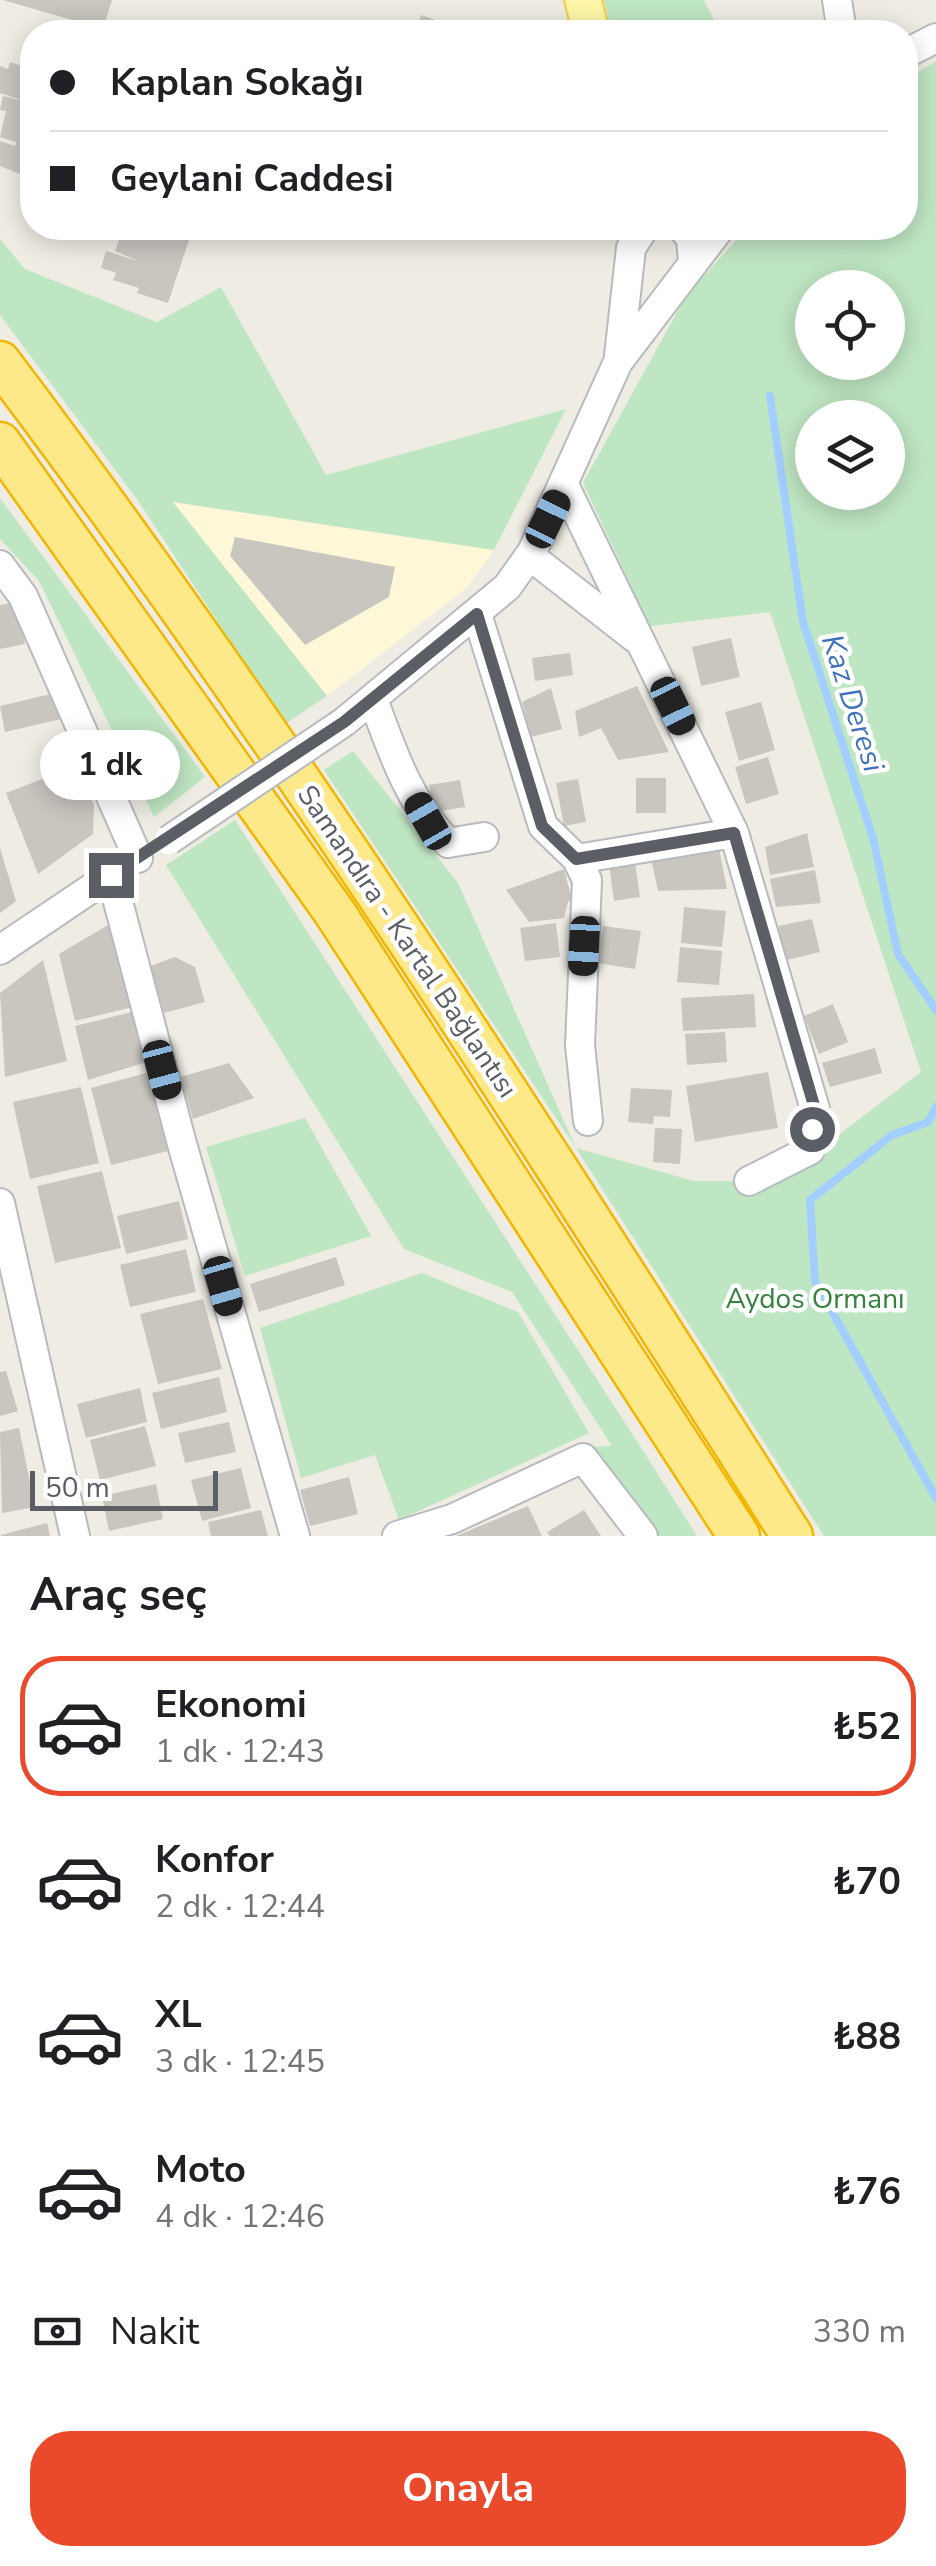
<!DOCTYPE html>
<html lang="tr">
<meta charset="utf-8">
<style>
:root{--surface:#fff;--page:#f6f6f6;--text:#202124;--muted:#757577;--line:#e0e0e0;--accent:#ea492c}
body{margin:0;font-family:"Nunito Sans",sans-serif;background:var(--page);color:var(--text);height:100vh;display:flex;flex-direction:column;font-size:38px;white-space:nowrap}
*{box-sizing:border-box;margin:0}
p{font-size:32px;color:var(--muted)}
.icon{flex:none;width:55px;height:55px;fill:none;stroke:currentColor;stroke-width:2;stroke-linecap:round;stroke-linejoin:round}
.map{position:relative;height:1536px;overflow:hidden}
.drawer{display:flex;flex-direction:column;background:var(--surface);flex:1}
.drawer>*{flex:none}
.guide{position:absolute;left:20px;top:20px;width:898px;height:220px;border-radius:40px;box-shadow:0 5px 25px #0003;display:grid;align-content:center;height:220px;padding:0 30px;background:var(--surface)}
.fabs{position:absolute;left:795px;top:270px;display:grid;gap:20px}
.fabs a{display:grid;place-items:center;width:110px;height:110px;border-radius:50%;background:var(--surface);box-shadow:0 5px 25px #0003;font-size:50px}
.scale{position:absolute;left:30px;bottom:25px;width:188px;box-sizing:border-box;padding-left:10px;border:5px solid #5b5e64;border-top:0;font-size:28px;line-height:35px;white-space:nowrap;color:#5b5e64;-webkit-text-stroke:8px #fff;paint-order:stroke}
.end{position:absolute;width:45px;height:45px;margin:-22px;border:12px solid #5b5e64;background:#fff;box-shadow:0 0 0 5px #fff}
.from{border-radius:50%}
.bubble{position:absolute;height:70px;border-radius:35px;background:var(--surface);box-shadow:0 5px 25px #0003;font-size:32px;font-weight:700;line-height:70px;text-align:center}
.car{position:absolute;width:30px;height:60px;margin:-30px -15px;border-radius:12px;box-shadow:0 0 8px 2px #0007;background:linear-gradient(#222 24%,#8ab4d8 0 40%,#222 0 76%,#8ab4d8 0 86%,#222 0)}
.guide b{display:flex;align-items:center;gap:35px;height:95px;font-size:38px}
.guide b+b{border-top:2px solid var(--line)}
.guide i{width:25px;height:25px;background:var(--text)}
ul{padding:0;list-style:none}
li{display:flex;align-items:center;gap:30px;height:140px;margin:0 20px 15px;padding:0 10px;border:5px solid transparent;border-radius:40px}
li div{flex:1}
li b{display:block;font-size:38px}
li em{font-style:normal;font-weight:700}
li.active{border-color:var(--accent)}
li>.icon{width:90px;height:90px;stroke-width:1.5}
h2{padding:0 30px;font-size:45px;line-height:120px}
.pay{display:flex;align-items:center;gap:25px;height:110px;padding:0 30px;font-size:38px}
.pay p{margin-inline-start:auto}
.cta{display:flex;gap:20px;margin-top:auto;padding:20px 30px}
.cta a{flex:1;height:115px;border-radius:40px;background:var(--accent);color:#fff;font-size:40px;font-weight:700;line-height:115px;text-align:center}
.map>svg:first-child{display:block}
.commercial{fill:#fef8d8}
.green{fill:#bfe6c2;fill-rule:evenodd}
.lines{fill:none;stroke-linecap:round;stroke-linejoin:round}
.stream{stroke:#a2cfff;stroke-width:8}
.building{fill:#c9c6c0}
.minor-casing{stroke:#b8babf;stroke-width:32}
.major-casing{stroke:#f2d257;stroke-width:40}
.highway-casing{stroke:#f1b700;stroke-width:45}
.minor{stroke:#fff;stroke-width:28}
.major{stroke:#fff7a7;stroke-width:35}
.highway{stroke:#fee98a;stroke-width:40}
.minor-bridge-casing{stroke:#b8babf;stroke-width:32;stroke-linecap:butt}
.minor-bridge{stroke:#fff;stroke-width:28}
.route{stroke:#5b5e64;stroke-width:12}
.labels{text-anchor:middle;stroke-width:9;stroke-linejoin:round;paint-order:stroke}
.street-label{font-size:28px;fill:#5b5e64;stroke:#fff}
.park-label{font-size:28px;fill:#33823d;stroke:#fff}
.water-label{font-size:30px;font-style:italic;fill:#4073bb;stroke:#fff}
</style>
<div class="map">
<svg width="936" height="1536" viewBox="0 0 936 1536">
<rect width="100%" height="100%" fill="#eeece3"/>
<path class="commercial" d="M172 502 494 550 467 588 327 696Z"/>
<path class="green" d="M604 0H704L720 32H612Z
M936 61V1536H824L576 1148 324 770 353 751 458 883 576 1148 694 1181H778L921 1072 770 612 650 626 583 483 686 296 747 228H905V81ZM812 288H888V362H812ZM812 418H888V492H812Z
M0 239 25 269 157 322 221 287 326 475 566 409 494 550 173 502 327 696 285 724 139 502 0 315Z
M0 498 205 777 154 817 39 581 0 539Z
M235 820 640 1446 697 1536H654L588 1447 612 1446 512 1292 404 1249 166 865Z
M305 1118 371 1236 245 1276 206 1147Z
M422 1273 518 1312 589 1433 399 1520 375 1455 301 1478 260 1328Z"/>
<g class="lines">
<path class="stream" d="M770 396 803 622 873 838 898 954 936 1010
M936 1107 928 1122 892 1135 810 1200 815 1281 936 1498"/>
</g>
<path class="building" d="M3 0H112L103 29Z
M421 15 472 32H409L411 26 417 28Z
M10 62 32 69V179L0 166V141L15 146 16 142 0 137 6 111 0 110 3 96 27 102 0 93V66L8 69Z
M132 228H193L168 303 137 293 139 288 113 280 116 273 101 268 106 251 141 262 115 251 120 237 128 240Z
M235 537 395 567 389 597 305 645 230 556Z
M17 602 25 644 0 649V605Z
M731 638 740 677 701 686 692 647Z
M570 653 573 675 535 681 532 658Z
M637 686 669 752 618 760 601 728 579 737 575 711Z
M551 688 562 729 531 737 522 702Z
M55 693 61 719 5 732 0 706Z
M761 702 775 750 739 761 725 712Z
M768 757 779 794 746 804 735 767Z
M78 765 94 805 93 834 38 874 6 793Z
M636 778H666V813H636Z
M578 779 586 822 564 826 556 783Z
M460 780 465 807 434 812 429 785Z
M807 833 814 867 770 875 765 847Z
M718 844 727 889 658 891 651 858Z
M0 848 16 901 0 913Z
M635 862 640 897 614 901 609 865Z
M564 869 572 900 568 902 564 918 529 922 506 890Z
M815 870 821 903 776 907 770 879Z
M684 907 726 911 722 947 681 943Z
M812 919 820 952 787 960 778 926Z
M113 922 133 1007 75 1021 59 954Z
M556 923 560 957 525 961 520 928Z
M603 926 641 931 635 969 597 963Z
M680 947 722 951 719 985 677 982Z
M175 957 195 967 205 1002 164 1013 151 966Z
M43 960 67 1061 5 1077 0 993Z
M754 994 756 1027 683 1031 681 998Z
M833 1004 848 1042 819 1054 804 1016Z
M132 1012 147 1062 88 1080 75 1026Z
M725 1032 727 1062 687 1065 685 1034Z
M875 1048 882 1073 830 1087 822 1063Z
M229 1063 254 1098 193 1119 180 1077Z
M150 1072 172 1150 111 1165 91 1088Z
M768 1072 778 1128 695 1142 686 1086Z
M81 1087 99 1163 30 1179 13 1102Z
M631 1088 672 1090 670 1117 654 1116 653 1124 628 1122Z
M655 1128 682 1129 680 1164 653 1162Z
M102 1171 121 1248 55 1263 37 1186Z
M179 1201 188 1239 126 1254 117 1216Z
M186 1249 196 1292 130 1307 120 1265Z
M336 1257 345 1285 259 1312 250 1284Z
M203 1299 222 1369 158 1384 140 1314Z
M6 1371 18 1411 0 1416V1372Z
M219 1377 227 1412 161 1429 152 1393Z
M140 1388 147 1422 86 1438 77 1404Z
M229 1422 236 1452 185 1463 178 1433Z
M145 1426 156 1466 100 1480 90 1440Z
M19 1428 35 1507 2 1513 0 1432Z
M241 1468 251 1508 202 1521 191 1480Z
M349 1477 358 1514 310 1526 300 1490Z
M156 1484 163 1519 109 1531 102 1496Z
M528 1506 542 1536H456Z
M261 1510 268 1536H211L208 1522Z
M584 1510 601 1536H550L547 1532Z
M47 1523 50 1536H1V1535Z"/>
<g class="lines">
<defs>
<path id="minor" d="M837 0 842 32
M905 54 936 38
M682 228 691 238 693 262
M619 356 631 248 644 228
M564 485 734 833 815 1109 810 1150 749 1181
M530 556 635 638
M0 565 23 596 138 858
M477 614 543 826 577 859 587 880 580 1045 588 1121
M373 699C392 751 409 802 448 843L484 837
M344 722 507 587 532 552 618 362 720 228
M577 859 734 833
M111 875 182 1144 295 1536
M0 950 123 867
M0 1203 75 1536
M397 1536 452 1519 583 1458 643 1536"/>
<path id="major" d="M583 0 591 32"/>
<path id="highway" d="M0 362C285 739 539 1137 792 1536
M0 443 335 913 739 1536"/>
</defs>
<use href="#minor" class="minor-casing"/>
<use href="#major" class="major-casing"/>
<use href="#highway" class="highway-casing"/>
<use href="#minor" class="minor"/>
<use href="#major" class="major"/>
<use href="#highway" class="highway"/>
<defs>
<path id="minor-bridge" d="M169 840 344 722"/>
</defs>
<use href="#minor-bridge" class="minor-bridge-casing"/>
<use href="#minor-bridge" class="minor-bridge"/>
</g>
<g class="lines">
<path class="route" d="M111 875 344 722 477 614 542 826 576 859 734 833 815 1109 812 1129"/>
</g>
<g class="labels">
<g class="street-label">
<text transform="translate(408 941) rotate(56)" y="10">Samandıra - Kartal Bağlantısı</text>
</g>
<g class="park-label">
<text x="815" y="1308">Aydos Ormanı</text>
</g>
<g class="water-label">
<text transform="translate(853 703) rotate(72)" y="10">Kaz Deresi</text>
</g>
</g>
</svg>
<div class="fabs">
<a><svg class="icon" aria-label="locate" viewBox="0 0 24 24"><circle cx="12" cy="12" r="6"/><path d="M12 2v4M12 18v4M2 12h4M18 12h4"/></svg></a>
<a><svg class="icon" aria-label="layers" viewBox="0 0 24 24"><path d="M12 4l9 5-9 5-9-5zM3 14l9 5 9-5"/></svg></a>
</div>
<div class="scale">50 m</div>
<i class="end from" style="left:812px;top:1129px"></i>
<i class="end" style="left:111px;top:875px"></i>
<div class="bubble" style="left:40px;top:730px;width:140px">1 dk</div>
<i class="car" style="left:548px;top:519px;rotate:26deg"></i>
<i class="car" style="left:673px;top:706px;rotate:154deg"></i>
<i class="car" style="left:428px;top:821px;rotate:330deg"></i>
<i class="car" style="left:584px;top:946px;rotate:183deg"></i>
<i class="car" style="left:162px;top:1070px;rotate:165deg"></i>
<i class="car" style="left:223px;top:1286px;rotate:164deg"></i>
<div class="guide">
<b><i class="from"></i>Kaplan Sokağı</b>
<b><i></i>Geylani Caddesi</b>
</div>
</div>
<section class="drawer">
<h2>Araç seç</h2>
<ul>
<li class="active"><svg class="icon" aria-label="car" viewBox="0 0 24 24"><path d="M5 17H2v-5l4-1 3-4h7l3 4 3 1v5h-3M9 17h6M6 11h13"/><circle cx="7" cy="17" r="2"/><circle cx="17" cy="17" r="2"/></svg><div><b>Ekonomi</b><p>1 dk · 12:43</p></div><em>₺52</em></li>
<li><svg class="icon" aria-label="car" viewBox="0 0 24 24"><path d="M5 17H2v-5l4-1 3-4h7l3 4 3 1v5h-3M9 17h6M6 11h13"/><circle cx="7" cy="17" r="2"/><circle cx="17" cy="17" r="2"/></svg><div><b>Konfor</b><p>2 dk · 12:44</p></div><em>₺70</em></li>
<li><svg class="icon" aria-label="car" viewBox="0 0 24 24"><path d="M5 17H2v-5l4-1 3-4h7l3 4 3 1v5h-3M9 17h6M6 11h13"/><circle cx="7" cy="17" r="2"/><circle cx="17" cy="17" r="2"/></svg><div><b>XL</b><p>3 dk · 12:45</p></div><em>₺88</em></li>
<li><svg class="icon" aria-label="car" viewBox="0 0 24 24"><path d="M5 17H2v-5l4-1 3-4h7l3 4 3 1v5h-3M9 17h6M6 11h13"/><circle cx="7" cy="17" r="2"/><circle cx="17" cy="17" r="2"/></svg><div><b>Moto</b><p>4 dk · 12:46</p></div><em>₺76</em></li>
</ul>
<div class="pay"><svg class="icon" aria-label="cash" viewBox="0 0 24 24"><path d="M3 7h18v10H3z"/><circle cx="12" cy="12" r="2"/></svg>Nakit<p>330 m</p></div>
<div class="cta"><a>Onayla</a></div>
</section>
